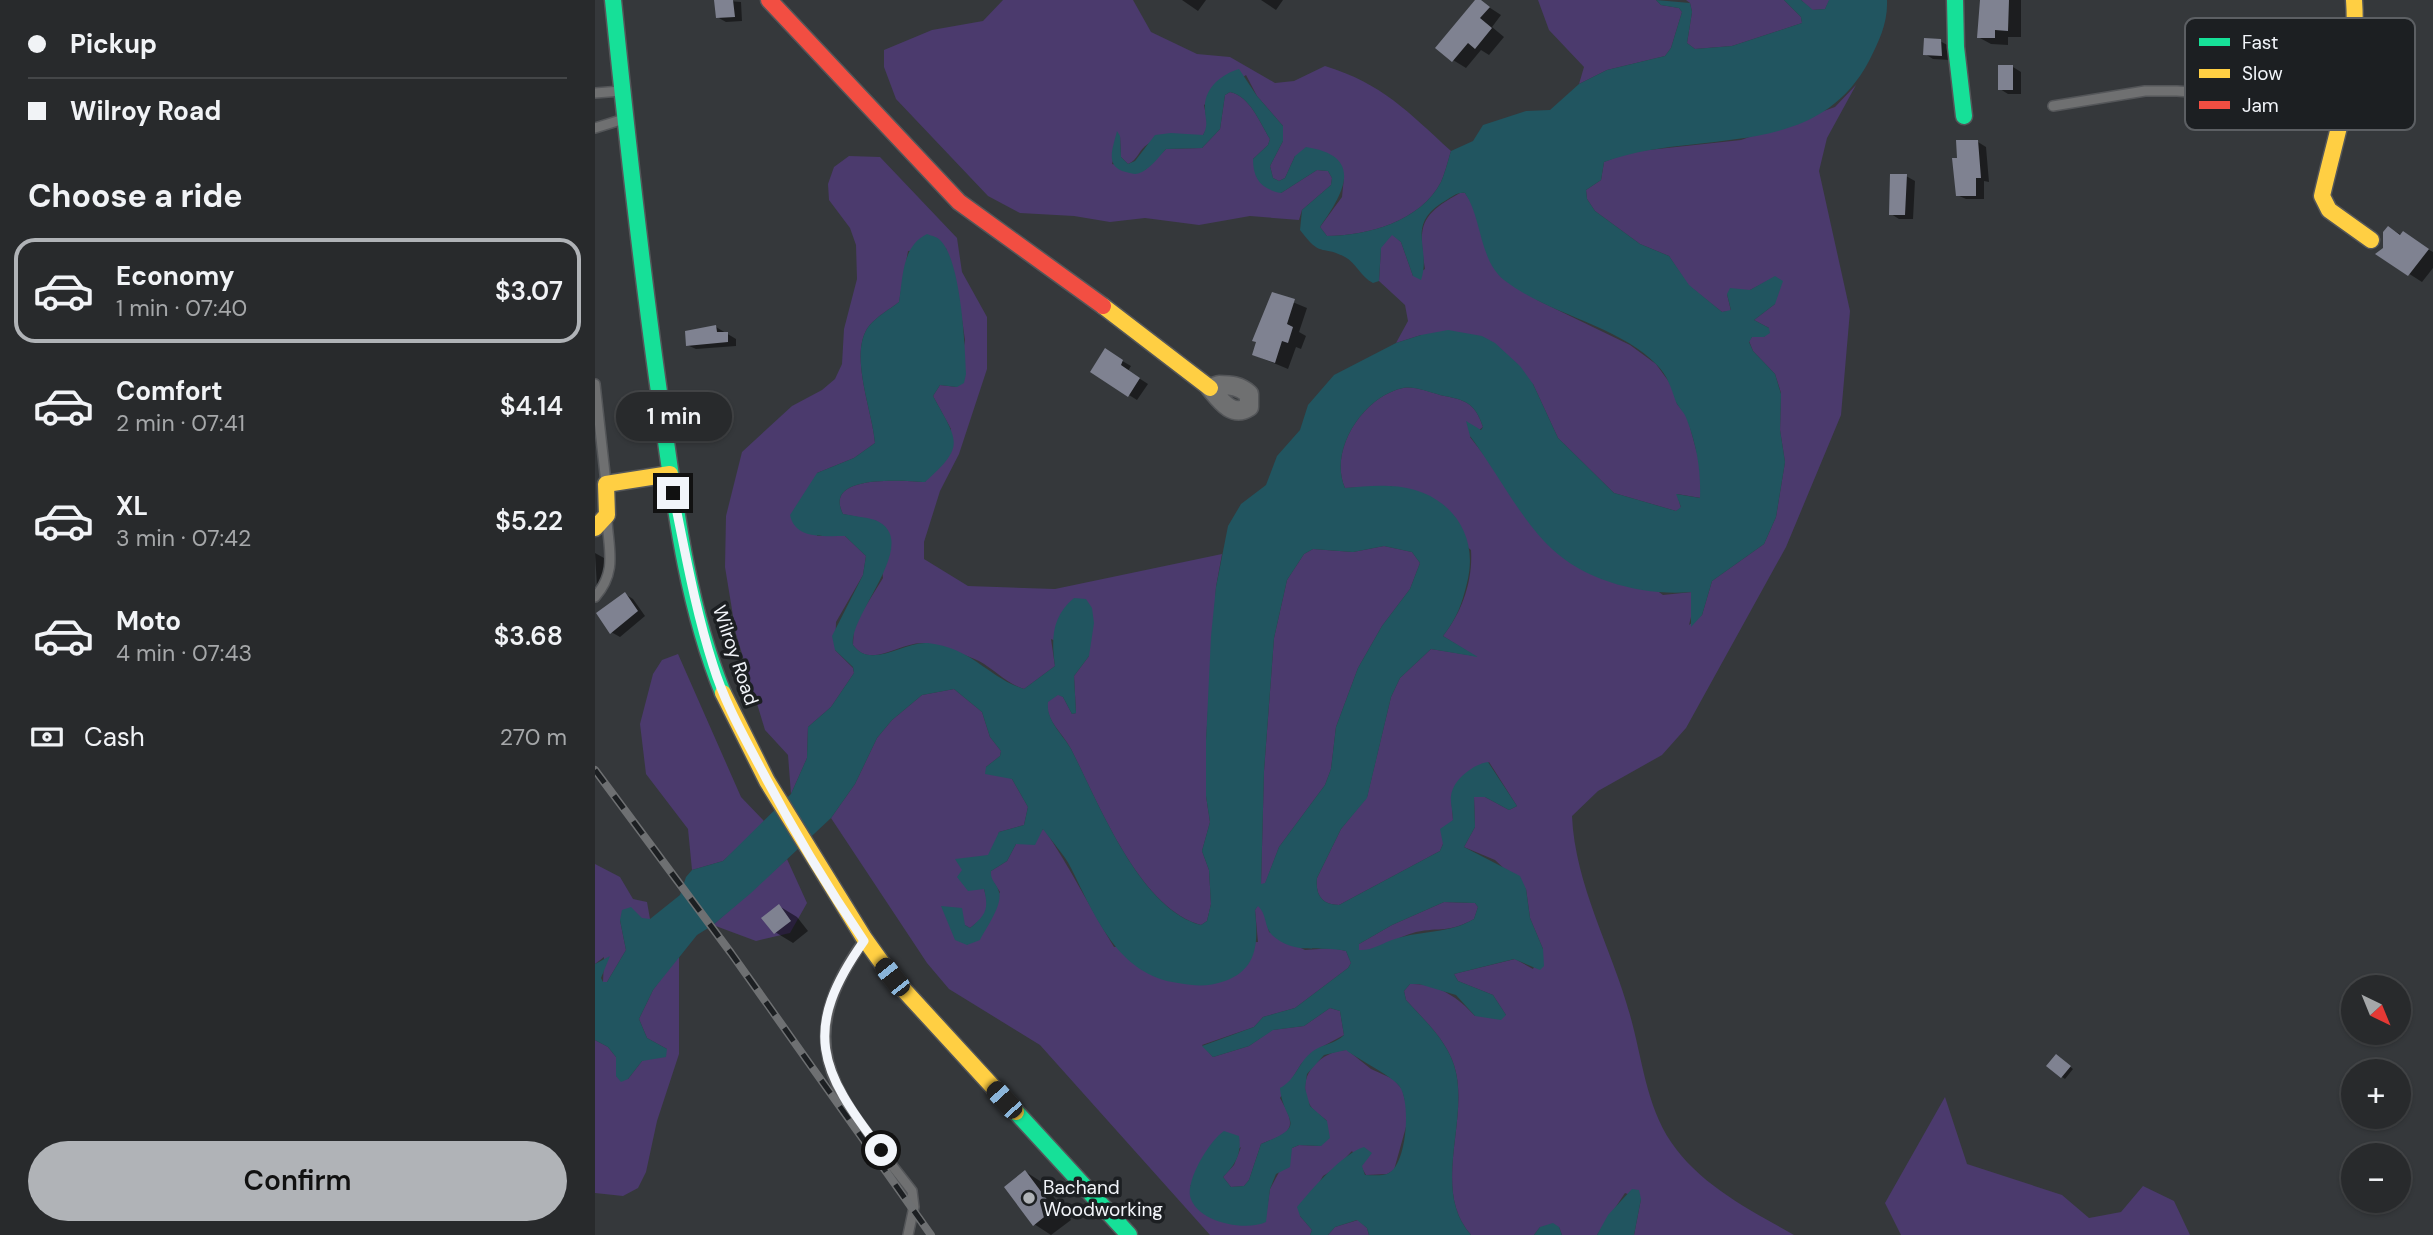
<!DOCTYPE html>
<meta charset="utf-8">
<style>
:root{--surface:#282a2c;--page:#303234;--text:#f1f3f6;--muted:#a5a7a9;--line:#444648;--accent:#b0b3b7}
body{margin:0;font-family:"DM Sans",sans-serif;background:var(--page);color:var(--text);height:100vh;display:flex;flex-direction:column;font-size:26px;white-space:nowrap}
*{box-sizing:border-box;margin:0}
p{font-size:23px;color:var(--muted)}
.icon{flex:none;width:38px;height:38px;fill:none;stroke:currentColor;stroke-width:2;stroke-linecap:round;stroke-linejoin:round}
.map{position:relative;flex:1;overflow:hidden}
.drawer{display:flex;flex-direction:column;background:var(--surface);width:595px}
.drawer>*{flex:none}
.banner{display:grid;align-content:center;height:154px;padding:0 28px;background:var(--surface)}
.needle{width:46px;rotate:137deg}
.tools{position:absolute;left:1746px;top:975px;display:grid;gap:14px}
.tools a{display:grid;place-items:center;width:70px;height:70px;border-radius:50%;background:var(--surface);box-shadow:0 2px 5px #0004,0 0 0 2px var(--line);font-size:35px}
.end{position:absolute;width:32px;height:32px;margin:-16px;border:9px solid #f2f5fa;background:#111;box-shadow:0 0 0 4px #111}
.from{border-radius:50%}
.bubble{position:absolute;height:49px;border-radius:24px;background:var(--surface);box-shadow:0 2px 5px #0004,0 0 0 2px var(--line);font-size:23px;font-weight:600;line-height:49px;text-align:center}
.car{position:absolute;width:21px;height:42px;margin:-21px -10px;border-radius:9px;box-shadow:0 0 5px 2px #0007;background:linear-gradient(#222 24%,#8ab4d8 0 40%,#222 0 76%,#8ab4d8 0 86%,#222 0)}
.banner b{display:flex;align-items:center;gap:24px;height:66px;font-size:26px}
.banner b+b{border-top:2px solid var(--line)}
.banner i{width:18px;height:18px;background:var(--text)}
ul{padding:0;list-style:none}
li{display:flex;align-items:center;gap:21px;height:105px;margin:0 14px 10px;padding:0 14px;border:4px solid transparent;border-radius:21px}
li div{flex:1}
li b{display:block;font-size:26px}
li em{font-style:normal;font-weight:600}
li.on{border-color:var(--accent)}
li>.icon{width:63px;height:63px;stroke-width:1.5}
h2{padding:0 28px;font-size:32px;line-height:84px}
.pay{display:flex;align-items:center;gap:18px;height:77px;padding:0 28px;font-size:26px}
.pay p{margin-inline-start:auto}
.button{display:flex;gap:14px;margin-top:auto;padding:14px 28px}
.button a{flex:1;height:80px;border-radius:42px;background:var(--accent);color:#111;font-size:28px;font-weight:600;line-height:80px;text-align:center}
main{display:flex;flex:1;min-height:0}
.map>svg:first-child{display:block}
.green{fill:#4b3a6d}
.water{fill:#215560;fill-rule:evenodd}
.shadow{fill:#0007}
.building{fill:#7f8291}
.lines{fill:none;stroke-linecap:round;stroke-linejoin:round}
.lane-casing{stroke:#545659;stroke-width:12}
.street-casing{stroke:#545659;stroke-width:21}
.fast-casing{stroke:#545659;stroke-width:19}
.slow-casing{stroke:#545659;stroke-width:19}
.jam-casing{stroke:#545659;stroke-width:19}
.lane{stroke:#6f7071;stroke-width:9}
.street{stroke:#6f7071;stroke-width:18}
.fast{stroke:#16e098;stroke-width:16}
.slow{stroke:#ffcf43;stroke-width:16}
.jam{stroke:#f24e42;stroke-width:16}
.rail-casing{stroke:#6e7072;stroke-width:8}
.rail{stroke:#1c1f22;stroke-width:5;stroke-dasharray:16;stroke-linecap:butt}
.route{stroke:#f2f5fa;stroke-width:9}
.poi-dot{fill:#b0b3b7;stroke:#1c1f22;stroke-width:2.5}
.labels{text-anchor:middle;stroke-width:7;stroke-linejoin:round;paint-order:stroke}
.street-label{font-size:19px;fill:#f2f5fa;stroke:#1c1f22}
.poi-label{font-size:19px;fill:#f2f5fa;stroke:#1c1f22;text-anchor:start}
.key{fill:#1c1f22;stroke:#5c5f63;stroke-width:2}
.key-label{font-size:19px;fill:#f2f5fa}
</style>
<main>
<section class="drawer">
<div class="banner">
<b><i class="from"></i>Pickup</b>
<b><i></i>Wilroy Road</b>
</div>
<h2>Choose a ride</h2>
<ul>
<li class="on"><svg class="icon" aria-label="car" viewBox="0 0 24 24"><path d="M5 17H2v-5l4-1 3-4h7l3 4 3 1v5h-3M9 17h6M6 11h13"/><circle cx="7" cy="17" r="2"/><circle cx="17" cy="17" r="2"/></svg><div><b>Economy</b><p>1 min · 07:40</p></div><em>$3.07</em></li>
<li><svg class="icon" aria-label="car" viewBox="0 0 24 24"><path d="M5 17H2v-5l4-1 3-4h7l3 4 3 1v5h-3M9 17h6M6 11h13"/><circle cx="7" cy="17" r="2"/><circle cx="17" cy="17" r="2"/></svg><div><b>Comfort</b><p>2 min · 07:41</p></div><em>$4.14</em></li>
<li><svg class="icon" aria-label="car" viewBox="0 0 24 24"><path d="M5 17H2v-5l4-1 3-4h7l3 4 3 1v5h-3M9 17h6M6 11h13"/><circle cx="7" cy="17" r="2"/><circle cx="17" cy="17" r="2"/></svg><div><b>XL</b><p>3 min · 07:42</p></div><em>$5.22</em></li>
<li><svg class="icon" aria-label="car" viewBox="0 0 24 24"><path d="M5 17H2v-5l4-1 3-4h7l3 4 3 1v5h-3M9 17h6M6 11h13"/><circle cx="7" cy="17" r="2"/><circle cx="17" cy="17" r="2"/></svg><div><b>Moto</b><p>4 min · 07:43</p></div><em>$3.68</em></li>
</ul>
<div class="pay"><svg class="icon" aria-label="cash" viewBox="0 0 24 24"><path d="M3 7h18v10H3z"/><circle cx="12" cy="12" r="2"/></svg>Cash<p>270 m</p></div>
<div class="button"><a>Confirm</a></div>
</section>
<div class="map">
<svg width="1838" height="1235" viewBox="0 0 1838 1235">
<rect width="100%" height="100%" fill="#35383b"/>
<path class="green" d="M408 0H538L556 32 602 54 635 57 680 83 699 81 730 66C788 84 812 111 856 151 853 161 850 173 846 182 826 221 772 236 732 236L725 227 747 197 749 177 700 156 690 178 684 181 678 178 675 166 688 141V126L662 96 651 75 609 105 613 126 608 135C585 139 575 130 553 144 544 149 543 160 533 164L526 157 525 136 517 164 550 170 571 149 607 148 625 129 630 95 635 92C655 96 665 123 675 139L673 145 658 159 686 193 722 170 733 171 737 178 736 185 707 210 704 220 655 216 604 225 550 218 515 222 479 216 425 213 393 196 301 99 289 67V50L337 30 388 21Z
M943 0H1061L1066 5 1084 8 1087 12 1076 48 1070 56 1012 70 984 84 989 67 954 30Z
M1091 0H1189L1206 17 1207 23 1137 46 1100 49 1092 43 1097 12 1095 3Z
M1206 0H1234V1L1230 9 1217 10Z
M1261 85 1232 138 1224 171 1255 311 1246 415 1191 547 1091 728 1067 755 1003 791 977 816C980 885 1017 949 1035 1015 1047 1057 1051 1105 1076 1142 1105 1185 1155 1210 1199 1235H1039L1046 1199 1030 1193 1002 1235H967L964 1227H945L939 1235H876C835 1189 876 1118 859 1065 850 1038 829 1020 811 1000L809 991 815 984C842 983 863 997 880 1016L911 1015 898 995 863 981 859 974 920 959 938 969 948 949 935 918 931 889 900 860 869 847 880 827 879 797H890L914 810 922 806 894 762 856 796 858 820 845 851 744 905C727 905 720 895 722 878L746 829 772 797 796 697 805 678 836 649 880 656 848 636C867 612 878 581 876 550L796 486 750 488C733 450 769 396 808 388 819 386 835 392 845 395 870 400 880 402 888 427L875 437 903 473 1068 595 1097 592 1099 605 1094 625 1107 615 1117 581 1169 544 1181 517 1190 462 1185 430 1186 393 1180 374 1158 351 1154 341 1157 337H1169L1174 328 1159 320 1180 304V277L1155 290 1132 294 1136 311 1127 312 1093 285 1074 256 1045 244 1000 211 992 199 991 190 1006 180 1009 162 1035 152 1146 140 1240 107Z
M254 156 285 157 362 238 367 272 392 317V369L364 454 345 491 329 542V559L373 586 460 589 627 554 621 587 611 741V796L615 822 607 851 614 870 616 904 612 921 606 925C544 908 503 802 476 749 467 732 451 721 452 702L463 694 468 697 477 714 481 713 479 676 494 656 456 639 460 666 429 689C411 683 400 670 384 661 374 656 337 643 327 643 304 643 275 669 258 645L259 625 288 578 282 521 248 514C227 473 310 481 330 482L356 429 338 396 345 385 362 387 370 340 363 292 351 248 313 251 304 302C295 309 281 317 274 326 253 353 278 412 280 443L259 458 222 473V536H250L271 556 268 575 241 622 240 650 258 668 259 673 236 707 213 727 212 758 196 794 193 755 170 730 141 634 130 567 131 516 147 452 197 406 227 390 240 379 247 364 249 329 262 279 261 245 255 228 234 200 233 184 239 167Z
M865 193H870L942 300 1035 345 1061 364 1077 386 1082 404 1092 416 1106 468V498L1082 494 1086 508 1081 511 1019 493 963 438 938 384 826 335 801 343 813 321 810 305 784 281 786 247 797 234 806 242 818 276 830 269C823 225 825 215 865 193Z
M789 546 817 552 825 563 815 589 787 626 763 668 741 727 736 769 730 785 684 847 670 884H666L669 771 679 638 692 580 709 554 718 549 758 552Z
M83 654 146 797 170 822 128 861 97 870 93 829 51 774 45 724 58 674 67 660Z
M359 689 387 712 395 737 406 751 405 756 391 767 417 779 433 807 429 825 404 832 389 889 393 904 390 916 375 928 370 925 372 945 405 892 395 877 396 871 412 861 421 844 449 829C475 867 495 908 519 947L663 942 660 910 663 905 669 910 674 932 710 950 738 948 751 951 756 963 753 968 700 1008 668 1017 659 1027 607 1045 618 1057 654 1046 677 1030 709 1026 735 1008 745 1011 749 1035 719 1051 706 1064 685 1098C703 1129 697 1132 666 1144L654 1180 649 1186 636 1187 628 1177 639 1165 646 1147 595 1186 670 1222 675 1189 697 1148 704 1145 726 1146 732 1121C727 1116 718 1111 715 1105 699 1077 725 1051 752 1050L776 1069 798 1079 807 1089 814 1116 799 1170 792 1174 771 1175 757 1151 741 1168 728 1176 705 1216 717 1230 715 1235H615L445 1045 354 989 332 963 236 818 260 784 282 738 297 720 327 695Z
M192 859 212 903 195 933 161 941 118 925Z
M0 864 25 877 38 899 52 902 55 919 25 920 31 950 12 982H8L9 957 0 964Z
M849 902 880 903 883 907 879 919C854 933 845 927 821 932 802 937 783 951 764 951V944L797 925Z
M84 954V1054L62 1121 51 1172 43 1188 28 1196 0 1193V1040L13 1047 21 1057V1076L33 1079 47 1061 72 1049 52 1038 44 1019 58 990Z
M1350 1097 1372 1164 1467 1195 1494 1218 1526 1212 1548 1186 1579 1201 1595 1235H1306L1290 1203Z
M763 1220 772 1228 774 1235H733L740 1227Z"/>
<path class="water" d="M1061 0 1095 3 1097 12 1092 43 1100 49 1137 46 1207 23 1206 17 1189 0H1206L1218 10 1230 9 1234 0H1292C1293 23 1284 41 1274 61 1220 163 1101 128 1009 162L1006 180 991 190 992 199 1000 211 1045 244 1074 256 1094 285 1127 312 1136 310 1132 294 1135 288 1155 290 1180 276 1188 281 1180 304 1159 320 1174 328 1175 333 1169 337H1157L1154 342 1158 351 1180 374 1186 394 1185 430 1190 462 1181 517 1169 544 1117 581 1107 615 1096 627V592C1050 596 992 582 957 549 925 519 902 472 875 436L871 421 886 430 888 427C880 402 870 400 845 395 834 392 819 386 808 388 769 396 733 450 750 488 765 487 779 485 794 486 848 487 886 529 872 583 867 604 862 618 848 636L883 657 836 649 805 678 796 697 772 798 746 829 722 878C720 895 727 905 744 905L845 851 848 844 845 829 858 820C858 812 855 803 856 796 858 779 879 764 893 762L922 806 914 810 890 797H879L880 827 869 847 925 876 931 889 935 918 948 949 949 966 945 970 919 959 859 974 863 981 898 995 911 1015 906 1020 880 1016 861 995 824 984H815L809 991 811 1000C829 1020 850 1038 859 1065 876 1118 835 1189 876 1235H774L772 1228 762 1220 740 1227 733 1235H715L717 1230 705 1216 702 1207C718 1188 747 1154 769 1147L777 1153 767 1166 770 1175C777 1175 786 1176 792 1174 812 1167 816 1103 805 1087 799 1077 764 1060 751 1050L729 1055 712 1074 710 1088 715 1106 732 1121 735 1138 726 1146 704 1145 697 1148 695 1167 681 1174 675 1189 671 1222C650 1232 601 1222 595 1196 592 1178 615 1140 629 1131L644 1136C647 1154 640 1165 628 1177L636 1187 649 1186 654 1180 666 1144C716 1124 688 1123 685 1088 701 1080 703 1062 718 1051 728 1044 740 1044 749 1035L745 1011 735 1008 709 1026 678 1030 654 1046 618 1057 607 1046 659 1027 668 1017 700 1008 753 968 756 963 751 951C724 945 700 956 677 935 669 927 672 914 663 906L660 910C663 940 664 969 630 981 612 987 601 986 583 983 523 975 500 916 476 868 469 854 457 842 448 829L440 845 421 844 412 861 396 871C395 881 402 883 404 892 408 905 391 928 385 940L372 945 360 940 346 906 367 908 370 925 375 928C391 915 394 909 389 889L373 891 362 877 367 870 360 859 393 855 404 832 429 825 433 807 417 779 390 774 391 767 405 756 406 751 395 737 387 712 359 689 327 695 297 720 282 738 260 784 236 818 156 893 118 925 102 935 58 990 44 1019 52 1038 72 1049 71 1057 47 1061 33 1079 26 1082 21 1076V1057L13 1047 0 1040V964L15 956 6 978 8 982H12L31 950 25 920 27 910 36 907 47 918 55 919 85 895 91 877 97 870 128 861 196 794 212 758 213 727 236 707 259 673 258 667 240 650 237 636 268 575 271 556 250 536C230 536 200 540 195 515L222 473 259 458 280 443C278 412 253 353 274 326 281 317 295 309 304 302 308 277 307 246 332 234 337 236 343 237 346 241 366 262 370 345 371 374L369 383 362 387 345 385 338 396C363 442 371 445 330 482 310 481 227 473 248 514 258 516 270 517 280 520 329 540 253 615 258 645 276 670 308 641 333 643 378 648 392 677 429 689L460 666C456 639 457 616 479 598L491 599 497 608 499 623 494 656 479 676 481 713 477 714 468 697 463 695 453 702C451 721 467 733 476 749 503 801 544 909 606 925L612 921 616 904 614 870 607 851 615 822 611 796V741L616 636 621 587 633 526 646 504 671 485 682 456 705 430 713 405 739 375 801 343 826 335 853 330 887 336 900 343 925 366 938 384 963 438 1019 493 1081 511 1086 507 1081 494 1105 498C1106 471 1102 446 1092 420 1090 413 1084 408 1081 402 1076 388 1073 376 1062 365 1025 326 952 314 909 280 884 260 887 218 870 193 862 192 857 197 850 201 809 225 837 248 826 280L818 276 806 242 797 235 786 248 784 281 778 283C766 277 761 263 750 257 725 244 727 259 705 230L707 210 736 185 737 178 733 171 722 170 686 193C666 189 658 179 658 159L673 145 675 139C665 123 655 96 635 92L630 95 625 129 607 148 571 149C564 157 556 167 547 172 541 175 538 174 531 172 509 167 518 148 522 131L525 136 526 157 533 164 540 161 560 135 576 133 608 135C614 124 610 120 610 108 609 88 627 74 644 69L662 96 688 126V141L675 166 678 178 684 181 690 178 700 156 711 147C770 156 749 193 725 227L732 236C772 236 826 221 846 182 850 173 853 161 856 151L878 141 888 125 931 111 955 110 984 84 1012 70 1070 56 1076 48 1087 12 1084 8 1066 5ZM789 546 817 552 825 563 815 589 787 626 763 668 741 727 736 769 730 785 684 847 670 883 666 884 669 771 679 638 692 580 709 554 718 549 758 552ZM849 902 880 903 883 907 879 919C854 934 827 930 800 939 787 943 777 951 764 950V944L797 925Z
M1037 1189 1044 1190 1046 1199 1039 1235H1002L1013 1215Z
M958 1223 964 1227 967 1235H939L945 1227Z"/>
<path class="shadow" d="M121 0 146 2 147 21 131 22 122 17Z
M587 0H611L603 11Z
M666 0H688L681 10Z
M883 0 906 15 897 27 909 37 894 55 886 50 871 68 858 60Z
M1386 0H1426V37H1413V45L1396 44 1383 37Z
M1345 41 1354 46 1355 60 1338 59 1330 54Z
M1418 67 1426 72V94H1413L1405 89Z
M1383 142 1391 147 1394 182 1389 181V199H1371L1362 195 1363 160Z
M1311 176 1320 181 1318 219H1304L1296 214Z
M1794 228 1838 252V268L1827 282 1783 254 1790 249Z
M678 294 712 308 704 332 711 336 706 349 701 347 693 369 659 355Z
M121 327 141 339V346L101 349 92 345Z
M510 351 536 366 533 371 553 384 542 400 534 395Z
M0 553 9 558 14 576 13 581 2 587Z
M30 594 38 599 50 616 25 637 16 632Z
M184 906 202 917 213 931 198 943 180 932Z
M1464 1058 1478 1069 1470 1079 1467 1077Z
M431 1172 448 1183 476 1220 456 1235 439 1224Z"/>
<path class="building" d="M119 0H138L140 17 121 18Z
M880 0H886L895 7 885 18 897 28 880 49 873 43 857 62 840 48Z
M1385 0H1414L1413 31 1400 30V38H1382Z
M1329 38 1346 39 1347 56 1328 55Z
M1403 65H1418V90H1403Z
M1361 140H1383L1386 178H1381V196H1361L1357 158H1362Z
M1295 174H1312L1310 215H1294Z
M1793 226 1805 235 1808 231 1834 249 1813 276 1780 254 1788 248V232Z
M677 292 700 299 692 324 698 327 693 343 687 341 680 363 657 355 661 342 657 341Z
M121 325 122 332H133V342L91 346 90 331Z
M510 348 528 360 526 365 545 378 533 397 495 372Z
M30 592 43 611 15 634 1 613Z
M184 904 196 921 179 934 166 918Z
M1461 1054 1476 1066 1466 1078 1451 1066Z
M430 1170 459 1209 438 1226 409 1187Z"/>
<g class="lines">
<defs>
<path id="lane" d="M0 93 26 91
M1458 106 1550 91H1582L1701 100 1746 110
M0 128 29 119
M0 384 11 483
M0 597C22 572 14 551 12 521
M268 942C189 1052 249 1102 317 1191L319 1207 313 1235"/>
<path id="street" d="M624 385C636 385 645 386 654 394V407C637 418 625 400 615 388Z"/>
<path id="fast" d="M18 0C32 138 47 275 67 413 80 506 92 605 128 693
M1360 0 1361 47 1369 116
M421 1112 534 1235"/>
<path id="slow" d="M1759 0C1764 68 1742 130 1727 196L1734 210 1776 240
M508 306 615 388
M0 528 12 515 11 484 75 474
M128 693 172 781 269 938 297 977 421 1112"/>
<path id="jam" d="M174 0 364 202 508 306"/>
</defs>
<use href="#lane" class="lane-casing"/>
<use href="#street" class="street-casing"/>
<use href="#fast" class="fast-casing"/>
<use href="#slow" class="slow-casing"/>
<use href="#jam" class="jam-casing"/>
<use href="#lane" class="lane"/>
<use href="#street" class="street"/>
<use href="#fast" class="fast"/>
<use href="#slow" class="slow"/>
<use href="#jam" class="jam"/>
<defs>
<path id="rail" d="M0 770 136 953 336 1235"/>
</defs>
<use href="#rail" class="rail-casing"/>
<use href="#rail" class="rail"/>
</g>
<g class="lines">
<path class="route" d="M78 493C90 551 100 609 118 665 129 701 147 733 165 767 196 826 231 885 269 941 206 1030 224 1070 286 1150"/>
</g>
<circle class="poi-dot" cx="434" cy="1198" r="7"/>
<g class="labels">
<g class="street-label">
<text transform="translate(141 655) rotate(71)" y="7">Wilroy Road</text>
</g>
<g class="poi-label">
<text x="448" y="1194">Bachand<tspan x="448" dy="22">Woodworking</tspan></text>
</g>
</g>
<rect x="1590" y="18" width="230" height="112" rx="10" class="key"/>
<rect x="1604" y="38" width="31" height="8" fill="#16e098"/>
<rect x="1604" y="69" width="31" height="9" fill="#ffcf43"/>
<rect x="1604" y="101" width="31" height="8" fill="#f24e42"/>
<g class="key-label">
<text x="1647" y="49">Fast</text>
<text x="1647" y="80">Slow</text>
<text x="1647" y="112">Jam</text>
</g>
</svg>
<div class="tools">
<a><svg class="needle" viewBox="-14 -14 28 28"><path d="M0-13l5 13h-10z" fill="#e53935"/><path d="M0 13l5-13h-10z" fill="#a5a7a9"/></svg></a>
<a>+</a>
<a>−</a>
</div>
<i class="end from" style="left:286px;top:1150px"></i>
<i class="end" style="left:78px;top:493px"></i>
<div class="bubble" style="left:21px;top:392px;width:116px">1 min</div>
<i class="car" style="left:297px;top:977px;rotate:322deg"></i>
<i class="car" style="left:409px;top:1100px;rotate:318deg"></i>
</div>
</main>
